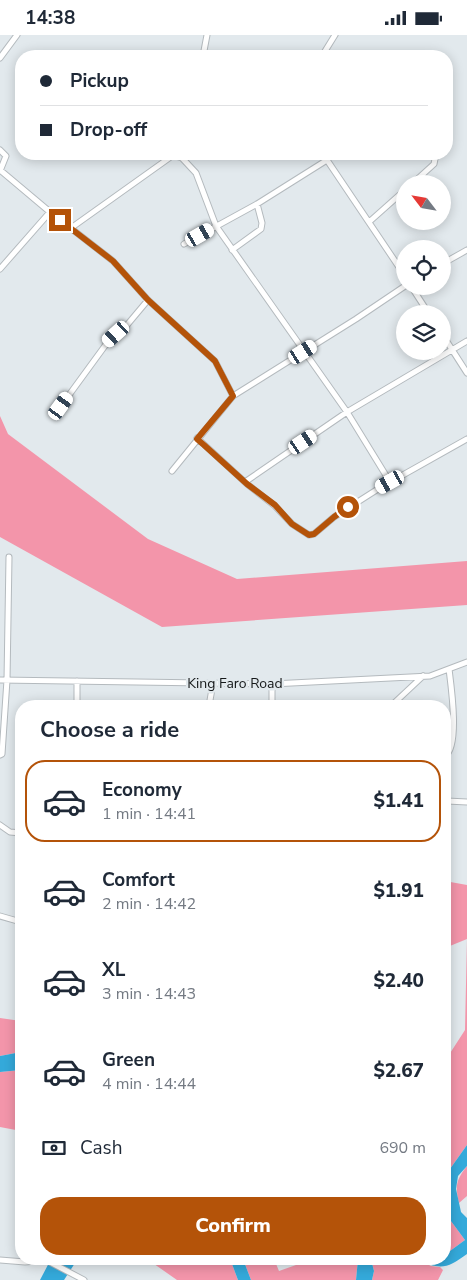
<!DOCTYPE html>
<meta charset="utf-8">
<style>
:root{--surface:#fff;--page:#f2f2f3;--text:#1f2937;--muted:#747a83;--line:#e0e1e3;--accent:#b45309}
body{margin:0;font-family:"Nunito Sans",sans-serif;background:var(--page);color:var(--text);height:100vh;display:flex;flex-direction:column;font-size:19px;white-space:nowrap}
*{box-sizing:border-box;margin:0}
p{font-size:16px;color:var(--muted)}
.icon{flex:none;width:28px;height:28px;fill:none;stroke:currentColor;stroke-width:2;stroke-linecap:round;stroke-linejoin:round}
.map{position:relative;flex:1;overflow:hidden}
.panel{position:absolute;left:15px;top:665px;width:436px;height:565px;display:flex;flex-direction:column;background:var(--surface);border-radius:20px;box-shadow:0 2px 12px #0003}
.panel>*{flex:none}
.banner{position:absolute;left:15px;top:15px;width:438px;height:110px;border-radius:20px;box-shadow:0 2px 12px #0003;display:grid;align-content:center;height:110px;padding:0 25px;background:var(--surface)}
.needle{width:32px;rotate:301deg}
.buttons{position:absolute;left:396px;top:140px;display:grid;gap:10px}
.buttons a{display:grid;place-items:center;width:55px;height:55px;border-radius:50%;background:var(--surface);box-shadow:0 2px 12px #0003;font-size:25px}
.end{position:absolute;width:22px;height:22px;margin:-11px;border:6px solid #b45309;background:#fff;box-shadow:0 0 0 2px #fff}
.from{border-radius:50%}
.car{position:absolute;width:15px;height:30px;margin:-15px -8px;border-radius:6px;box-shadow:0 0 4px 1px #0007;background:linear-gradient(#fff 24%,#345 0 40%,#fff 0 76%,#345 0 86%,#fff 0)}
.banner b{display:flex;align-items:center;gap:18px;height:48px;font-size:19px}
.banner b+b{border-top:1px solid var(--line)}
.banner i{width:12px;height:12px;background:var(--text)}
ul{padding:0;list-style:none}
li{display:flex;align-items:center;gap:15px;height:82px;margin:0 10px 8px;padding:0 15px;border:2px solid transparent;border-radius:20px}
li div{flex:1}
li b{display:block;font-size:19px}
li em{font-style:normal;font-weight:800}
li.current{border-color:var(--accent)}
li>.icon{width:45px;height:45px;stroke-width:1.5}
h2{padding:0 25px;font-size:22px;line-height:60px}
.pay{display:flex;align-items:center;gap:12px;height:55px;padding:0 25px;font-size:19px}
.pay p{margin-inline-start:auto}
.primary-button{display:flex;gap:10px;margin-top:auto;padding:10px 25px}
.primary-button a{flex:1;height:58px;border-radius:20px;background:var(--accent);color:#fff;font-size:20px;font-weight:800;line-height:58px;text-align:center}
.status{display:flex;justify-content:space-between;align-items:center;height:35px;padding:0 25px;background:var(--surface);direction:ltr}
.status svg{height:14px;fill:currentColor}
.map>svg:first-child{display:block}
.green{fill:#f395aa}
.water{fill:#34a9da}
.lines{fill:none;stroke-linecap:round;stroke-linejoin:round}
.minor-casing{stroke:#b4babe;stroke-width:7}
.minor{stroke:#fff;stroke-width:5}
.route{stroke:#b45309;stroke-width:6}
.labels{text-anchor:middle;stroke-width:5;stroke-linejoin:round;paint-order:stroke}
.street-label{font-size:14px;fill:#151819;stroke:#e2e9ed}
</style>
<div class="status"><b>14:38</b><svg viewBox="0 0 49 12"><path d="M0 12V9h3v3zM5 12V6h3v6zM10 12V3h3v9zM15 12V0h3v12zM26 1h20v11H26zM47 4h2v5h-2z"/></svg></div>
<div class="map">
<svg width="467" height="1245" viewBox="0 0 467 1245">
<rect width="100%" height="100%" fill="#e2e9ed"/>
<path class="green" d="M0 381 8 399 148 504 237 544 467 526V570L162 592 0 502Z
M445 846 467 850V1110L445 1141V1026L465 995 467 904 445 913Z
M0 983 21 986V1017L0 1021Z
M21 1035V1096L0 1092V1037Z
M467 1131V1161L459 1168C455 1151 456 1145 467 1131Z
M445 1178 465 1205 450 1216 445 1215Z
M147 1224H226L232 1229 238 1245H177Z
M243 1224H274L279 1236 313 1224H358L356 1245H251Z
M371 1224H418L431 1231 440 1232 443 1235 438 1245H372L374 1236Z"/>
<path class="water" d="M21 1017V1035L0 1037V1021Z
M467 1110V1131L458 1141 456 1154 461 1177 467 1183V1219C448 1233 440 1236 418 1224H445V1215L450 1216 465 1205 445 1178V1141Z
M51 1224H86L75 1228 64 1245H40Z
M226 1224H243L251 1245H238L232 1229Z
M358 1224H371L374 1236 372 1245H356Z"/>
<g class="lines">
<defs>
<path id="minor" d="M203 21 207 0
M322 21 335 0
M0 23 17 0
M0 115 6 121 0 136
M169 119 182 123 196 138 216 191 347 377 390 447
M327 125 405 241
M0 135 50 177 113 226 148 265 215 326 233 361
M412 149 434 129 436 119
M369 187 405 155
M71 193 172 121
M184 209 257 169 327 125 322 119
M232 215 261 194 262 188 257 169
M442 229 467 215
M0 234 50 177
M411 251 429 279
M442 299 467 338
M61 371 107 308 127 290 148 265
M197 403 247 449 275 471 292 489 309 500 314 499 334 482 378 454 467 404
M172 436 233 361 356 284 405 251
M245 447 347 377 467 306
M0 645 272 649 430 641 467 627
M272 649V671
M77 671V646
M209 671 213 648
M391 671 423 641
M0 720 2 719 7 645 9 522
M445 721C460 712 451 650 449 634
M447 766 467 767
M0 790 10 797 21 798
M0 881 21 887
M0 1225 25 1227 46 1225 84 1245"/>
</defs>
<use href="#minor" class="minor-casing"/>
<use href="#minor" class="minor"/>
</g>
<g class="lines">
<path class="route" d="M60 185 113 226 148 265 215 326 233 361 197 404 204 410 247 449 275 470 292 489 309 500 314 499 334 482 348 472"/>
</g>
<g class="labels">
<g class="street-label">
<text x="235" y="653">King Faro Road</text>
</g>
</g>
</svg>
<div class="buttons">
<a><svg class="needle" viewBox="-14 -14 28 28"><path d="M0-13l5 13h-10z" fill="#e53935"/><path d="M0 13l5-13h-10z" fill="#747a83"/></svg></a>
<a><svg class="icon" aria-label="locate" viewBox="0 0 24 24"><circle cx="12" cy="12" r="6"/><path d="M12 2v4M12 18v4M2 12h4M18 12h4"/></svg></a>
<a><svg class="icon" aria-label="layers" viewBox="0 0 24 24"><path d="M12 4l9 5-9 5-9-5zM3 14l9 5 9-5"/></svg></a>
</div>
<i class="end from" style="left:348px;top:472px"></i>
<i class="end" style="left:60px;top:185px"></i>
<i class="car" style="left:200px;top:200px;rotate:60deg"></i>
<i class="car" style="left:116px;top:299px;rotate:228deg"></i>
<i class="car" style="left:303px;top:317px;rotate:58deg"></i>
<i class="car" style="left:61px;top:371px;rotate:36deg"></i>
<i class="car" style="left:303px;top:407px;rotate:56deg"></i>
<i class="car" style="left:390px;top:447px;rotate:241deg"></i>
<div class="banner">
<b><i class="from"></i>Pickup</b>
<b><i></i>Drop-off</b>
</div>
<section class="panel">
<h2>Choose a ride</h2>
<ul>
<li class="current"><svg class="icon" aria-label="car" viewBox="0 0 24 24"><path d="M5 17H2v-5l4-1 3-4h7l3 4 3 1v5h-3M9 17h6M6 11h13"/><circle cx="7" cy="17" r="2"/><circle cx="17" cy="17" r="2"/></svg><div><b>Economy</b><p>1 min · 14:41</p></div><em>$1.41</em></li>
<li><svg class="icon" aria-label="car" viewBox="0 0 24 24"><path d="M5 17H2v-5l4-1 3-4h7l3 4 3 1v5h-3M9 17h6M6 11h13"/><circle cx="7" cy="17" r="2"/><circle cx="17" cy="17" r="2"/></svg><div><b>Comfort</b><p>2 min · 14:42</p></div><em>$1.91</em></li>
<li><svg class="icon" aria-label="car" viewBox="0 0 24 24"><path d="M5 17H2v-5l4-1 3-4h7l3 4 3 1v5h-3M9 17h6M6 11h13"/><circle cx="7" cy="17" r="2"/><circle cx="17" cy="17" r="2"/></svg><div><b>XL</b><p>3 min · 14:43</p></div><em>$2.40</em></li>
<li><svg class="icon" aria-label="car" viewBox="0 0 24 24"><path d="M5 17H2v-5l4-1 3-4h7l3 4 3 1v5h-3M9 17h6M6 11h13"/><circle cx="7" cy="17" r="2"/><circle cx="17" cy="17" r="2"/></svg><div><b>Green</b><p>4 min · 14:44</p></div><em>$2.67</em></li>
</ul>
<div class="pay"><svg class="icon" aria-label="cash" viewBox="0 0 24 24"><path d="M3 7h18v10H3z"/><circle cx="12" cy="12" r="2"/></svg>Cash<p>690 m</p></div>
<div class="primary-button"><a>Confirm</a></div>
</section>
</div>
